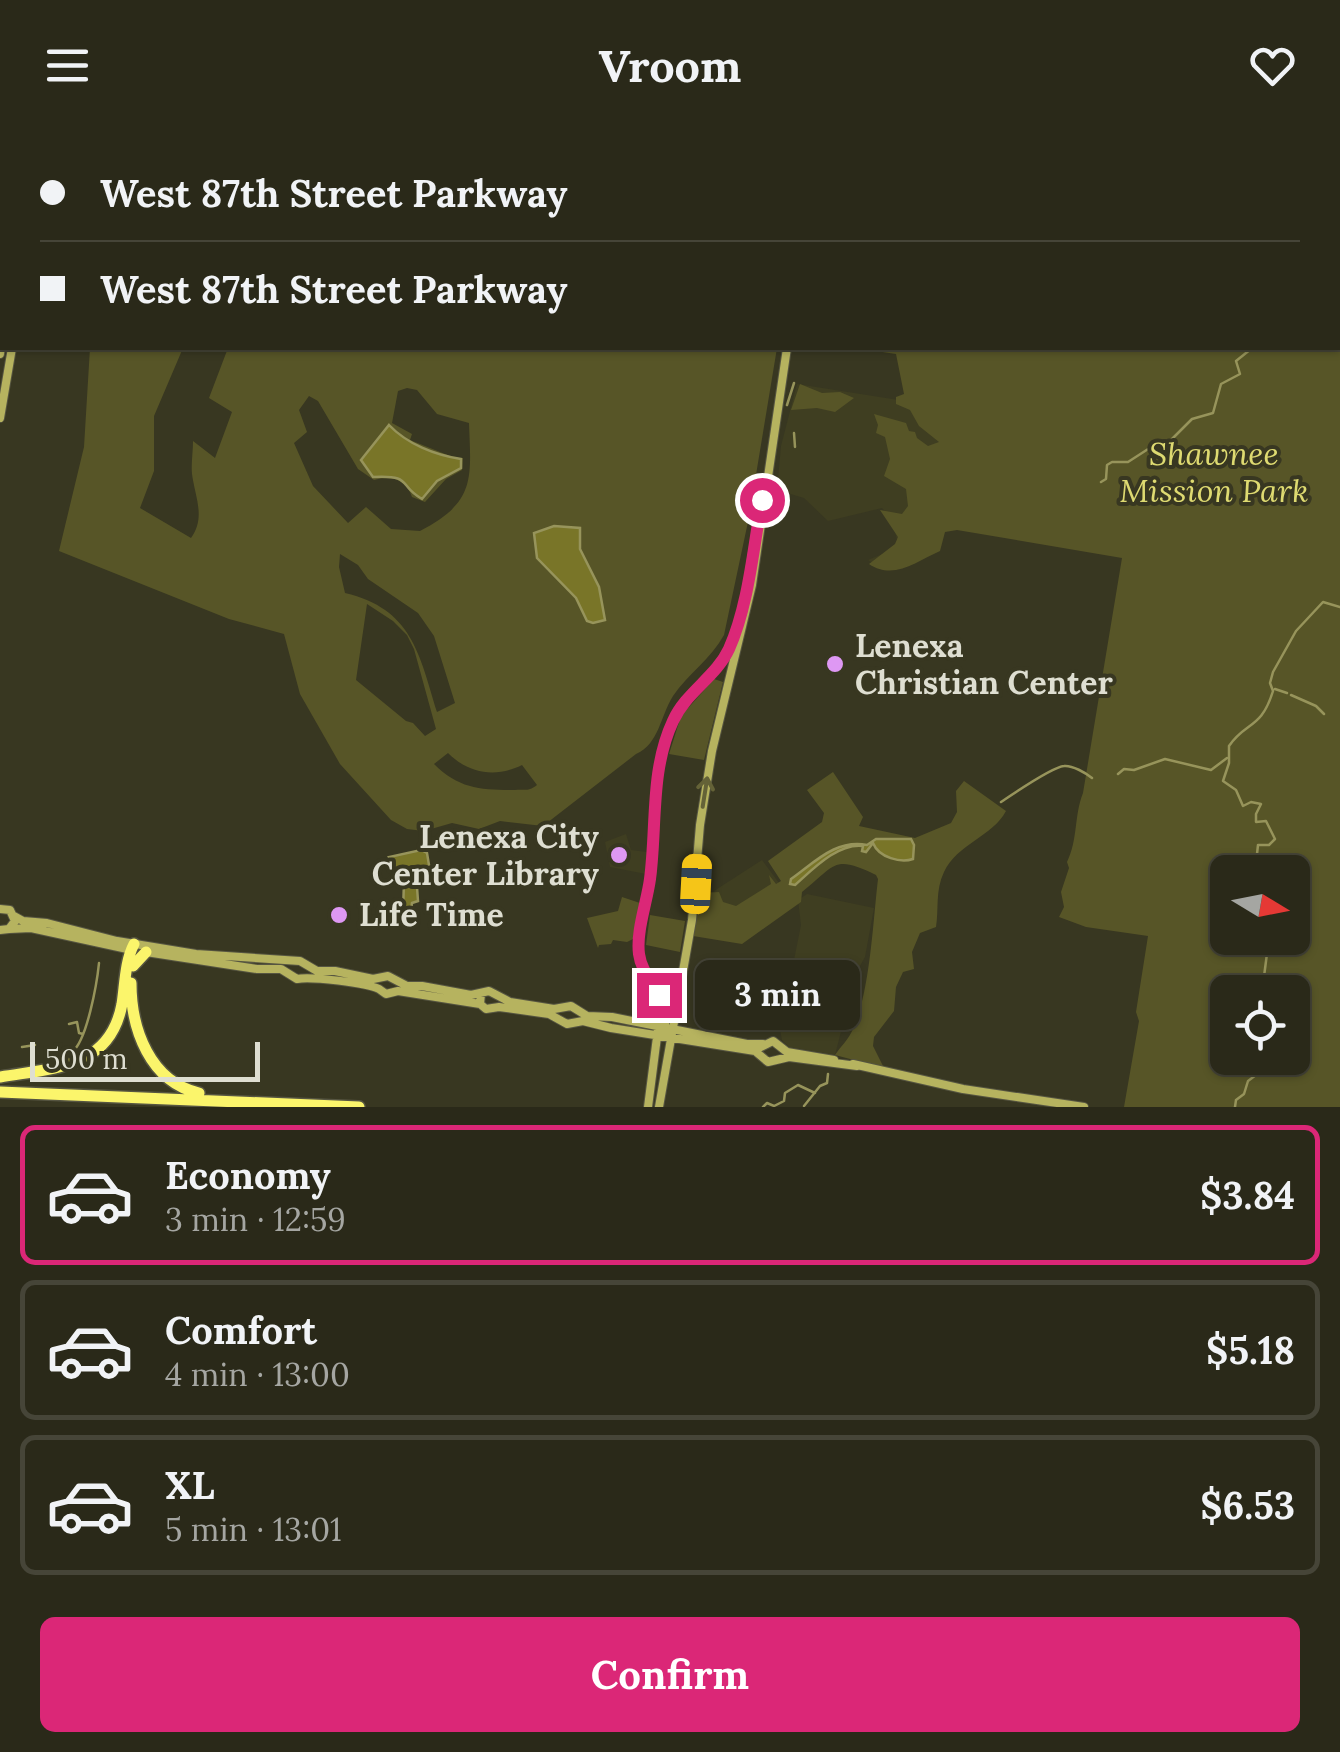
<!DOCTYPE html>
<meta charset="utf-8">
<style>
:root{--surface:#2a2919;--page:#323122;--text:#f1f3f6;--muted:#a5a6a2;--line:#464538;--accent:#db2777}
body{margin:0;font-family:Lora,serif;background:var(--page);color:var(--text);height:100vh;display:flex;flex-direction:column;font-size:38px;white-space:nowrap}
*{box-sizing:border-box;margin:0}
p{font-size:32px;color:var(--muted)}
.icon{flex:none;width:55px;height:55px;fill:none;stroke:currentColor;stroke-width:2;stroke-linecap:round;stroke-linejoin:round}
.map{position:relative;height:977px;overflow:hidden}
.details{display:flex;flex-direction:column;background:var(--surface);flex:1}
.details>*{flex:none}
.banner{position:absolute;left:0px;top:0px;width:1340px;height:220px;box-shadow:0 2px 8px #0004,0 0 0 2px var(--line);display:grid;align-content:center;height:220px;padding:0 40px;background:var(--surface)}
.needle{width:65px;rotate:100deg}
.buttons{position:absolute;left:1210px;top:725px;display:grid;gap:20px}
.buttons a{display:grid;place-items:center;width:100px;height:100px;border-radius:15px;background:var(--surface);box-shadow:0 2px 8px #0004,0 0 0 2px var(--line);font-size:50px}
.scale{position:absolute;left:30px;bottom:25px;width:230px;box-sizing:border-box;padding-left:10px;border:5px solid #deded1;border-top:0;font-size:28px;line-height:35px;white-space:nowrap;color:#deded1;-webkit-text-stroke:8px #383721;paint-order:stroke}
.end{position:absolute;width:45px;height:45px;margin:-22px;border:12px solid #db2777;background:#fff;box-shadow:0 0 0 5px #fff}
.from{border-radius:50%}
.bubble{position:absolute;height:70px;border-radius:15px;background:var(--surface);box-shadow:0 2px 8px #0004,0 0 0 2px var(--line);font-size:32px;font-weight:800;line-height:70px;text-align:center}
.car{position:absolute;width:30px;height:60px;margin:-30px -15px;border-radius:12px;box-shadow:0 0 8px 2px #0007;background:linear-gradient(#f5c518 24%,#345 0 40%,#f5c518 0 76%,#345 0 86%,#f5c518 0)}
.banner b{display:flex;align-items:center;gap:35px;height:95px;font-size:38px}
.banner b+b{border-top:2px solid var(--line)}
.banner i{width:25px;height:25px;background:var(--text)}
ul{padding:18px 0 0;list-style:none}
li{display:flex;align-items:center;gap:30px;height:140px;margin:0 20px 15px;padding:0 20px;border:5px solid var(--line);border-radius:15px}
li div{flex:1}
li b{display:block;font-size:38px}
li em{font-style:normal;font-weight:800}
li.current{border-color:var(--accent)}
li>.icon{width:90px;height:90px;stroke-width:1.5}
.action{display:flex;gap:20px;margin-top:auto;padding:20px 40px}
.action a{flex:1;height:115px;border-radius:15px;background:var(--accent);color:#fff;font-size:40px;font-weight:800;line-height:115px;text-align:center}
header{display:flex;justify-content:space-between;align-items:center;height:130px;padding:0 40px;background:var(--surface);font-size:45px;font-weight:800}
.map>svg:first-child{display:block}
.built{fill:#3f3e21}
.green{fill:#575527;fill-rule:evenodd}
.water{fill:#797528;stroke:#97945b;stroke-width:2.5}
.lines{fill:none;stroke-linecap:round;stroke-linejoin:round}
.stream{stroke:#97945b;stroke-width:2.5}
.secondary-casing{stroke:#565541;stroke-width:10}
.highway-casing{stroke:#565541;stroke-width:14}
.secondary{stroke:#b6b35f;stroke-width:8}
.highway{stroke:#fbf56b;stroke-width:11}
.oneway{stroke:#646237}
.route{stroke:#db2777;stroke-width:12}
.poi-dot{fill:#de98f3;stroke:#383721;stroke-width:4}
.labels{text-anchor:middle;stroke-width:8;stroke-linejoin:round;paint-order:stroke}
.park-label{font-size:32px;font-style:italic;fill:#deda71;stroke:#383721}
.poi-label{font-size:32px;font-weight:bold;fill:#deded1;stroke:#383721;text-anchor:start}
</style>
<header><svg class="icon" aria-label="menu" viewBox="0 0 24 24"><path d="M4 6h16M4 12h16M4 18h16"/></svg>Vroom<svg class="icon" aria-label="heart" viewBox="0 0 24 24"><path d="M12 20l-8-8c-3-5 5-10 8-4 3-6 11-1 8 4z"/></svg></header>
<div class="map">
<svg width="1340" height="977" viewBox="0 0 1340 977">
<rect width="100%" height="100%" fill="#383721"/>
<path class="built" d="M797 254 962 280 938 418 877 436 868 430 892 420 898 414 892 389 882 378 828 391 804 368 777 360 781 316Z
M626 704 631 720 647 722 646 744 610 737 605 712Z
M762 730 779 753 739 780 724 777 714 761Z
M807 764 874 778 865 827 856 843 835 925 789 917 782 910 780 900 801 795 798 770Z"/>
<path class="green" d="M824 0H1340V977H1124L1139 891 1136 882 1148 806 1086 797 1059 787 1064 777 1061 762 1069 738 1067 732C1078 710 1074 685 1083 663L1122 428 957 400 945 402 940 421C917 431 894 451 869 434L895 414 898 407 880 380 902 384 908 376 906 359 884 346 890 329 885 307 876 303 878 295 874 284 906 293 909 301 915 302 917 308 928 316 939 312 919 296 910 280 896 274V267L904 264 896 224 855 218H1338V2H823ZM1228 742H1292V808H1228ZM1228 862H1292V928H1228Z
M90 218H183L154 286V341L140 378 191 408C206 387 195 367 192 344 191 334 193 322 193 311L215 328 232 282 209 268 228 218H777L749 387 724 505C711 529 688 544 673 566 660 587 659 614 636 624L543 696 500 691 479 699 452 693 424 701 407 699 391 690 340 634 300 564 284 504 229 489 59 421 84 317ZM407 258 417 260 437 284 469 293C471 349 476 372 420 401L391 399 366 377 348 393 313 356 294 313 307 302 299 280 309 266 318 271 358 339 374 350C391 345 406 349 412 367L425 372 446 349 462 340 463 328H455L410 310 412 304 392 293 398 261ZM340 424 358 435 368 449 418 483 434 506 455 573 437 582C419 523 412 479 345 463L339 437ZM367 474 393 491 407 505 414 519 436 599 425 606 413 593 406 591 356 550ZM448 623C469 644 496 648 522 635L537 655C528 662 525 659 515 660 481 660 459 659 434 634Z
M800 254 822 263 840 262 854 268 835 282 817 278 791 280Z
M714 549 723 552 704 630 669 624 681 586Z
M833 642 863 687 859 696 915 708 951 693 957 682 956 661 964 651 1006 681C992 707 957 714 944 742 935 761 939 779 936 797L920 803 912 822 914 839 903 842 896 857 894 881 874 907 873 916 884 938 835 925C841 916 849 909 853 899 870 862 873 791 878 749L876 745C833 724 836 735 802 762L801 772 742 814 693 806 699 763 719 762 723 772 736 776 771 754 769 745 776 754 781 751 768 731 822 692 824 683 807 660Z
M622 767 640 773 633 809 627 812 613 810 611 814 599 815 598 818 587 788 618 781Z
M650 785 685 791 680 822 646 815Z"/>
<path class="water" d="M389 295C407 314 435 325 461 329V338L437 351 422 369C397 355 414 345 373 347L361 330Z
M554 396 580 398V419L599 457 605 490 593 493 587 491 576 468 537 428 534 403Z
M876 709H911L914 715 913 729C901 733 879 728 873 713L866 722 862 721 863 716C838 713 814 738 795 755L790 754 791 749C815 732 836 709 867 715Z
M421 720 427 723 429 735 417 757 418 771 412 773 411 781H403L404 752 389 727Z"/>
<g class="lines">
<path class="stream" d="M787 275 794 253
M794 303 795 317
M1101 352 1106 349 1107 335 1112 332H1128L1159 312 1171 310 1192 289 1213 283 1221 254 1240 244 1236 231 1251 219
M1275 559 1287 563
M1291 565 1316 576 1324 584
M1118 644 1124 639 1134 640 1165 629 1211 640 1227 628
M1001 672C1013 664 1052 637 1064 636 1072 635 1086 643 1092 648
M1255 742 1258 715H1269L1275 709 1266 691 1256 692V684L1261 674 1251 672 1243 676 1236 660 1223 651 1229 633V616C1246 591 1261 600 1273 561L1270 553 1273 542 1296 501 1323 472 1340 477
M635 856 637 855
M1262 862 1269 808
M69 894 77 892 79 903 83 904
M22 917 35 915
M72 922C87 911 97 853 99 833
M804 976 820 956 827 953 828 944
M763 977 767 973 774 976 784 971 785 963 798 955 815 963
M1235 977 1236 970 1244 964 1248 951 1256 945V929"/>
<defs>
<path id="secondary" d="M39 2V0
M50 2V0
M819 2 820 0
M0 81 2 82
M0 89H2
M0 224 2 210
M0 288 12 218
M0 779 10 780 15 791 9 799 0 800
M14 786 23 791 47 793 117 811 196 824 300 831 317 841H335L373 849 388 846 407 856H422L471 865 489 861 510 872 554 879 571 876 587 886 612 887 747 914H763
M9 799 31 798 132 820
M146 822 257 839H281L297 849C310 846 367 853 379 859
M379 859 386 864 398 861 480 874
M481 864 480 874 486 879 499 877 549 884 567 894 583 891 611 898 755 921 768 932 789 927 857 936
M665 900V869
M761 917 773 911 787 922 834 930
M853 934 963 959 1084 977
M648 977 661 876C658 855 639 842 639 820 638 796 648 770 651 745 657 695 651 643 671 595 682 568 707 554 722 530 746 493 749 440 757 398
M659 977 692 790 700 695 712 621 752 455 787 218"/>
<path id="highway" d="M133 836 146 822
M131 853C131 899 150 952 199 963
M0 947C53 938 110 939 122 874 125 855 125 831 134 814
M0 962 359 977"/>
</defs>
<use href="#secondary" class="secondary-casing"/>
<use href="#highway" class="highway-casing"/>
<use href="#secondary" class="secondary"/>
<use href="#highway" class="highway"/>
</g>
<defs><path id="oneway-shaft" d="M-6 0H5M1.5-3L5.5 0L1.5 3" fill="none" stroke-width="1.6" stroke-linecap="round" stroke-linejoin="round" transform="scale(2.5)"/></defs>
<use class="oneway" href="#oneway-shaft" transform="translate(705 662) rotate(-81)"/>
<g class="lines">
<path class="route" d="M659 865C652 851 641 840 639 824 636 801 647 772 650 749 657 696 650 640 673 591 686 562 716 547 729 519 749 474 753 418 762 370"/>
</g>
<g class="poi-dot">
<circle cx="835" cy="534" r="10"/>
<circle cx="619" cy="725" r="10"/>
<circle cx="339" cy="785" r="10"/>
</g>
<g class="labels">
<g class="park-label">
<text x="1214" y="335">Shawnee<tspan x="1214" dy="37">Mission Park</tspan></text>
</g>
<g class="poi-label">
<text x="855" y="527">Lenexa<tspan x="855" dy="37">Christian Center</tspan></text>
<text x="599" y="718" text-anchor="end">Lenexa City<tspan x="599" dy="37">Center Library</tspan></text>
<text x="359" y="796">Life Time</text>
</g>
</g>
</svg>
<div class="buttons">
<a><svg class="needle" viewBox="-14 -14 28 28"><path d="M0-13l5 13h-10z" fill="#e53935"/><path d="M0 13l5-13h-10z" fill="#a5a6a2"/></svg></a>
<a><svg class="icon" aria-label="locate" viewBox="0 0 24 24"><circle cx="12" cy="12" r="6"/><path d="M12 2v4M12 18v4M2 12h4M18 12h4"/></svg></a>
</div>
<div class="scale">500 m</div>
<i class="end from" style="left:762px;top:370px"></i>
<i class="end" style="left:659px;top:865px"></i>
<div class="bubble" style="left:695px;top:830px;width:165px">3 min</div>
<i class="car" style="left:696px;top:754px;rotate:3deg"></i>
<div class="banner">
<b><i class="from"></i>West 87th Street Parkway</b>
<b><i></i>West 87th Street Parkway</b>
</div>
</div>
<section class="details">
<ul>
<li class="current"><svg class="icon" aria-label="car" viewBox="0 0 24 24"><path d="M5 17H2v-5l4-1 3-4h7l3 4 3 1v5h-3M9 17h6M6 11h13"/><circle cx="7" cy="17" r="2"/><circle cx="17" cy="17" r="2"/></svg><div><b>Economy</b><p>3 min · 12:59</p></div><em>$3.84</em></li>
<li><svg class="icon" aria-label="car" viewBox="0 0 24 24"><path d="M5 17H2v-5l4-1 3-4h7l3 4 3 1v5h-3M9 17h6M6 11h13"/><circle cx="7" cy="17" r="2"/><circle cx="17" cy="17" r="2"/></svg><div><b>Comfort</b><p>4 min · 13:00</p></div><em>$5.18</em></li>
<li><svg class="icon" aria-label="car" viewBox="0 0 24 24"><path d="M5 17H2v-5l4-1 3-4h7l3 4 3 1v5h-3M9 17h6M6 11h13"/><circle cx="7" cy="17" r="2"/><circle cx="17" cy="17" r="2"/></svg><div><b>XL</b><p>5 min · 13:01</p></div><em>$6.53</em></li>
</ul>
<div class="action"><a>Confirm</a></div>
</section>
